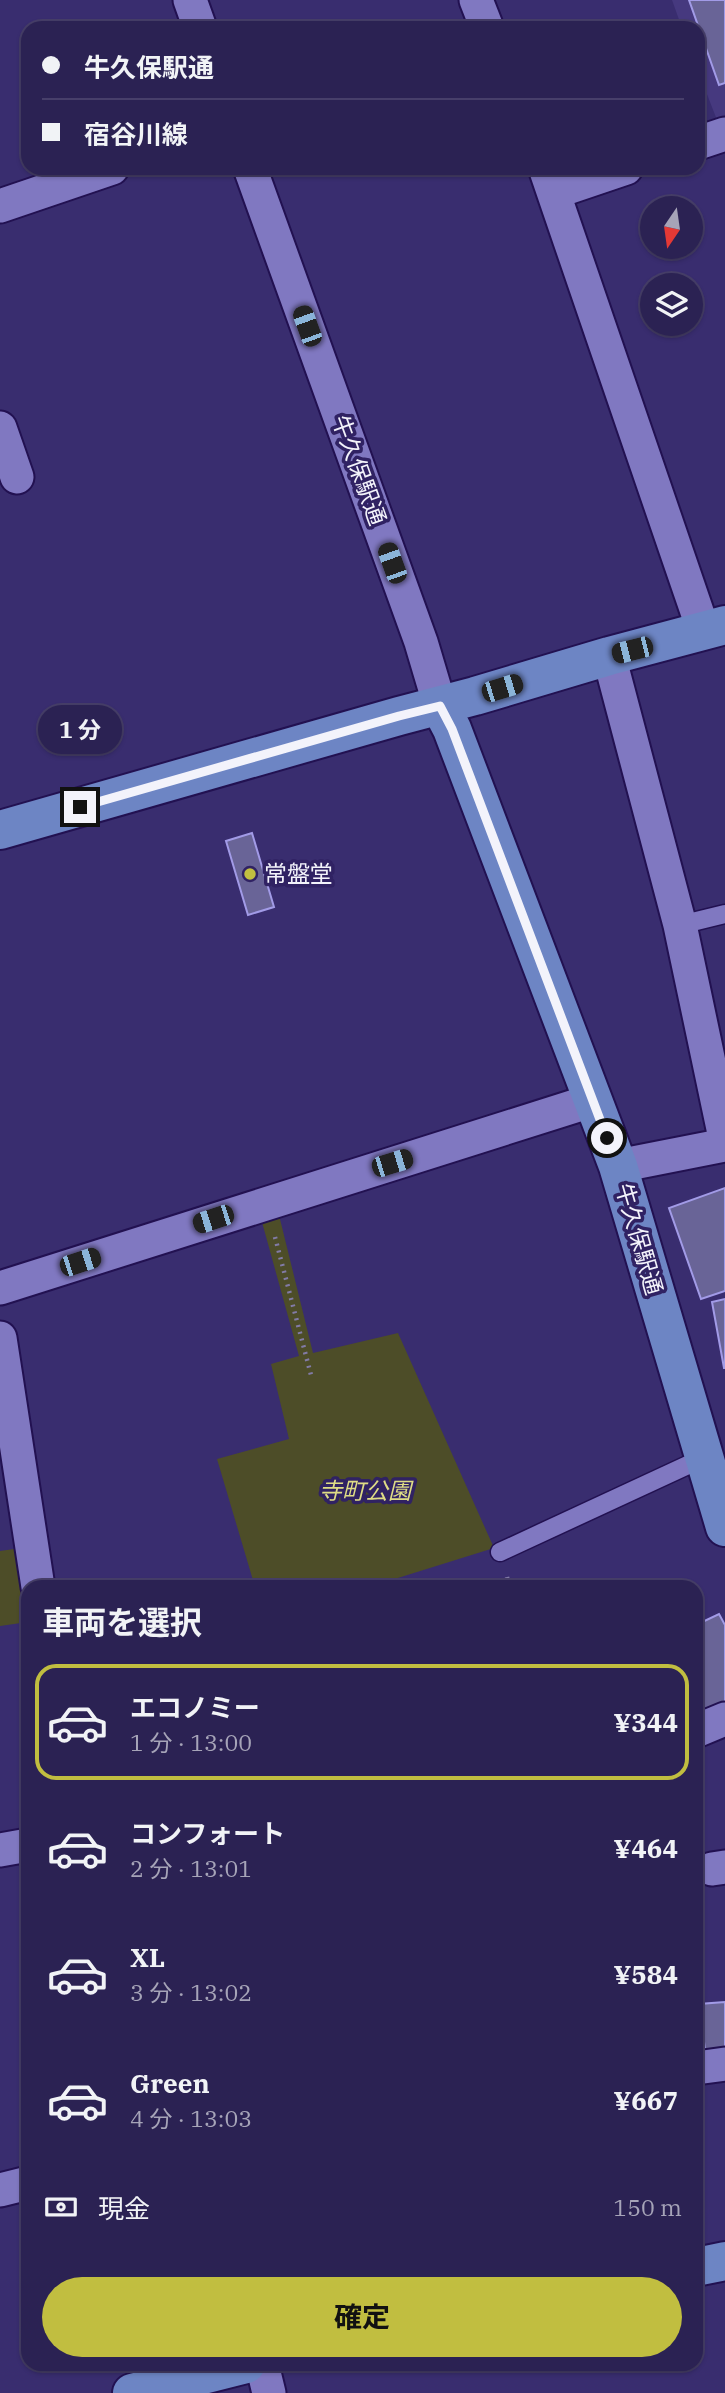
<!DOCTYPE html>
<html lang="ja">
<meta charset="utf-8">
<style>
:root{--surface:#2b2253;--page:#332a5a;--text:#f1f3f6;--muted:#a6a4b8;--line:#473f6a;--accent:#c1be40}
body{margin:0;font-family:"IBM Plex Serif","Noto Sans JP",serif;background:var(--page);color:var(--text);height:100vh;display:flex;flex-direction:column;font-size:26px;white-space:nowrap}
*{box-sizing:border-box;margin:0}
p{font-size:23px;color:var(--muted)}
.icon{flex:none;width:38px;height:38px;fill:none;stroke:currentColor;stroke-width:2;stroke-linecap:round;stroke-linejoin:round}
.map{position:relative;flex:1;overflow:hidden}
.side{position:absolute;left:21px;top:1580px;width:682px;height:791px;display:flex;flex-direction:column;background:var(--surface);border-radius:21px;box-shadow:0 2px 5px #0004,0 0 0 2px var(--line)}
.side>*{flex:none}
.guide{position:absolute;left:21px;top:21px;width:684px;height:154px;border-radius:21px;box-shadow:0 2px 5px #0004,0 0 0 2px var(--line);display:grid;align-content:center;height:154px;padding:0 21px;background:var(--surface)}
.needle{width:46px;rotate:193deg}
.controls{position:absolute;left:640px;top:196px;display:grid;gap:14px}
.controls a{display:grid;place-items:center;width:63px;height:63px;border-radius:50%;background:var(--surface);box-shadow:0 2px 5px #0004,0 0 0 2px var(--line);font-size:35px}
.end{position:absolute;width:32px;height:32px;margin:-16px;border:9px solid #f3f3fb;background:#111;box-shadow:0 0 0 4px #111}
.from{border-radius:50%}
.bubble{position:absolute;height:49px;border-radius:24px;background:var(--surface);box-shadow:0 2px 5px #0004,0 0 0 2px var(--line);font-size:23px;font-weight:700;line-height:49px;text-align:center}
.car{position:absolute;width:21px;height:42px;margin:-21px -10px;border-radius:9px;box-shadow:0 0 5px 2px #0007;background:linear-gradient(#222 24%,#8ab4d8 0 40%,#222 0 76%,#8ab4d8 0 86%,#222 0)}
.guide b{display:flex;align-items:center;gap:24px;height:66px;font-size:26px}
.guide b+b{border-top:2px solid var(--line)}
.guide i{width:18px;height:18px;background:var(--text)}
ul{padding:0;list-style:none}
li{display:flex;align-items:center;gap:21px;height:116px;margin:0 14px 10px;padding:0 7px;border:4px solid transparent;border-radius:21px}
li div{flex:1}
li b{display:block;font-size:26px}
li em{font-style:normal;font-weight:700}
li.selected{border-color:var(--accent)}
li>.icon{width:63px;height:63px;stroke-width:1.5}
h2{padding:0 21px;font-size:32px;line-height:84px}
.pay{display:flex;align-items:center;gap:18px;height:77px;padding:0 21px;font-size:26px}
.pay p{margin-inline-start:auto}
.cta{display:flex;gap:14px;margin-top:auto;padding:14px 21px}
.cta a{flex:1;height:80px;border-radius:42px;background:var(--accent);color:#111;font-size:28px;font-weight:700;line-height:80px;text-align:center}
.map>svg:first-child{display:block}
.built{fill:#46397f}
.green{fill:#4d4d28}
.building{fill:#696497;stroke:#a29be7;stroke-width:2}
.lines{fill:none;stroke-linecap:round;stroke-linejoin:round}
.lane-casing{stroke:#221151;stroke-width:21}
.street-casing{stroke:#221151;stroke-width:37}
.secondary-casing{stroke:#221151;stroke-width:42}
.path{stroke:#827ba6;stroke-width:4.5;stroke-dasharray:2 5;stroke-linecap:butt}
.lane{stroke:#8078c1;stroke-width:18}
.street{stroke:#8078c1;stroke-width:33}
.secondary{stroke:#6d85c4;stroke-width:38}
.route{stroke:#f3f3fb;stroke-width:9}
.poi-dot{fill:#c1be40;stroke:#302263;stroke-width:2.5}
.labels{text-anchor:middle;stroke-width:7;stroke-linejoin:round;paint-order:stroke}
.street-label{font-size:23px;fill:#f3f3fb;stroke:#302263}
.poi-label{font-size:23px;fill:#f3f3fb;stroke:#302263;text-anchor:start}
.park-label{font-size:23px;font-style:italic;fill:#dfdd85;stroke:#302263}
</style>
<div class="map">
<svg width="725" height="2393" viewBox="0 0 725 2393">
<rect width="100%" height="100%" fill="#392d6f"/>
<path class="built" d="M672 0H725V118L717 120 698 71V28H682Z"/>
<path class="green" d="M278 1211 313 1353 398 1333 494 1548 369 1587H255L217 1459 289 1439 271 1364 299 1356 260 1215Z
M21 1548 28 1591V1622L0 1626V1551Z"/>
<path class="building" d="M689 0H725V83L719 85Z
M252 833 274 907 248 915 226 841Z
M725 1188V1291L701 1299 669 1208Z
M725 1299V1368H724L712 1302Z
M719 1614 725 1625V1706L704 1716 696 1700V1625Z
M725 2002V2054L706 2057 699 2004Z"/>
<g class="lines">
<defs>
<path id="lane" d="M680 925 725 914
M500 1552 703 1458"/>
<path id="street" d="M190 0 200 28
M476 0 487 28
M698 143 725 134
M250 168 421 642 440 706
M545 168 704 632
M555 192 626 168
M0 206 112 168
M0 428 17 477
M609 656 680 925 725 1138
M618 1166 725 1145
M0 1288 594 1100
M0 1338 38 1587
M696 1731 725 1719
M0 1850 28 1845
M712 1869 725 1867
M696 2068 725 2064
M0 2190 28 2183
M262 2364 269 2393"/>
<path id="secondary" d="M440 706 452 729 618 1166 725 1527
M0 830 399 716 475 696 609 656 725 625
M696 2267 725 2261
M132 2393 246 2364"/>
</defs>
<use href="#lane" class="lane-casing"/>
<use href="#street" class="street-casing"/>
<use href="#secondary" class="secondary-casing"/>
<path class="path" d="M275 1237 311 1375
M507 1577 509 1587"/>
<use href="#lane" class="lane"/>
<use href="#street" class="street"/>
<use href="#secondary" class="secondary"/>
</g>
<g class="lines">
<path class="route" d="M80 807 399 716 440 706 452 729 607 1138"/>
</g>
<circle class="poi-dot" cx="250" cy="874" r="7"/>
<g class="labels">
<g class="street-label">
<text transform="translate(359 470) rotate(70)" y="8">牛久保駅通</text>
<text transform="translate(639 1239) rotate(74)" y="8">牛久保駅通</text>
</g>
<g class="poi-label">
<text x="264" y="882">常盤堂</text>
</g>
<g class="park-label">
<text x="365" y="1499">寺町公園</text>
</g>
</g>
</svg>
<div class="controls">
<a><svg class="needle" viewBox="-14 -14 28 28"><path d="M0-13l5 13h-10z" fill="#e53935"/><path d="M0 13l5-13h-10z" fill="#a6a4b8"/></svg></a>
<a><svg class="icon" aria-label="layers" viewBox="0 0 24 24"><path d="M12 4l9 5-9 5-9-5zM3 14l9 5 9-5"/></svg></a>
</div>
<i class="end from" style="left:607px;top:1138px"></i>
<i class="end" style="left:80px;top:807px"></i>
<div class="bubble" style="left:38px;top:705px;width:84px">1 分</div>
<i class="car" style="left:307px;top:326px;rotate:340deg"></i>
<i class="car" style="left:392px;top:563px;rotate:340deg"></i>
<i class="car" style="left:632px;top:650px;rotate:256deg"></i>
<i class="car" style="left:502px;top:688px;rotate:73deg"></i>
<i class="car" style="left:392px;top:1163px;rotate:73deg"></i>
<i class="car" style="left:213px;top:1219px;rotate:252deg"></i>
<i class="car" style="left:80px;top:1262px;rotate:72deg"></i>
<div class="guide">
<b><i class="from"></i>牛久保駅通</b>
<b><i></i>宿谷川線</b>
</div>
<section class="side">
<h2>車両を選択</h2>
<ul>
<li class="selected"><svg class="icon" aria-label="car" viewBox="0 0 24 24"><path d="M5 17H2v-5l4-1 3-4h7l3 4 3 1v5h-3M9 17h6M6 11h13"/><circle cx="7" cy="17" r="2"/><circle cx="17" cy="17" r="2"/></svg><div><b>エコノミー</b><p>1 分 · 13:00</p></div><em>¥344</em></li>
<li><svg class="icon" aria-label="car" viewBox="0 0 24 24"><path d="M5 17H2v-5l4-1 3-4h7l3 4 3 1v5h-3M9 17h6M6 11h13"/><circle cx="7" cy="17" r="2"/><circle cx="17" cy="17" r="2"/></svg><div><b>コンフォート</b><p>2 分 · 13:01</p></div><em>¥464</em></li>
<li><svg class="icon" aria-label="car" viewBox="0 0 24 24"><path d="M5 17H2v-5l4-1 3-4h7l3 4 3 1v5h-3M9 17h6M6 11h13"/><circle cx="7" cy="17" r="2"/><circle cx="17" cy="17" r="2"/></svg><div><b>XL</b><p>3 分 · 13:02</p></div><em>¥584</em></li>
<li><svg class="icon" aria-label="car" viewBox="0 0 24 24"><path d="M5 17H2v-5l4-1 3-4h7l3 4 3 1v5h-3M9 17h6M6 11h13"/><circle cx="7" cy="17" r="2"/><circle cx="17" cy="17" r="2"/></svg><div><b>Green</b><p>4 分 · 13:03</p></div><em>¥667</em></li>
</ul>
<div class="pay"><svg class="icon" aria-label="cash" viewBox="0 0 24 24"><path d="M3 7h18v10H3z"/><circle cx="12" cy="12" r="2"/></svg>現金<p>150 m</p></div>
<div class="cta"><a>確定</a></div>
</section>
</div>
